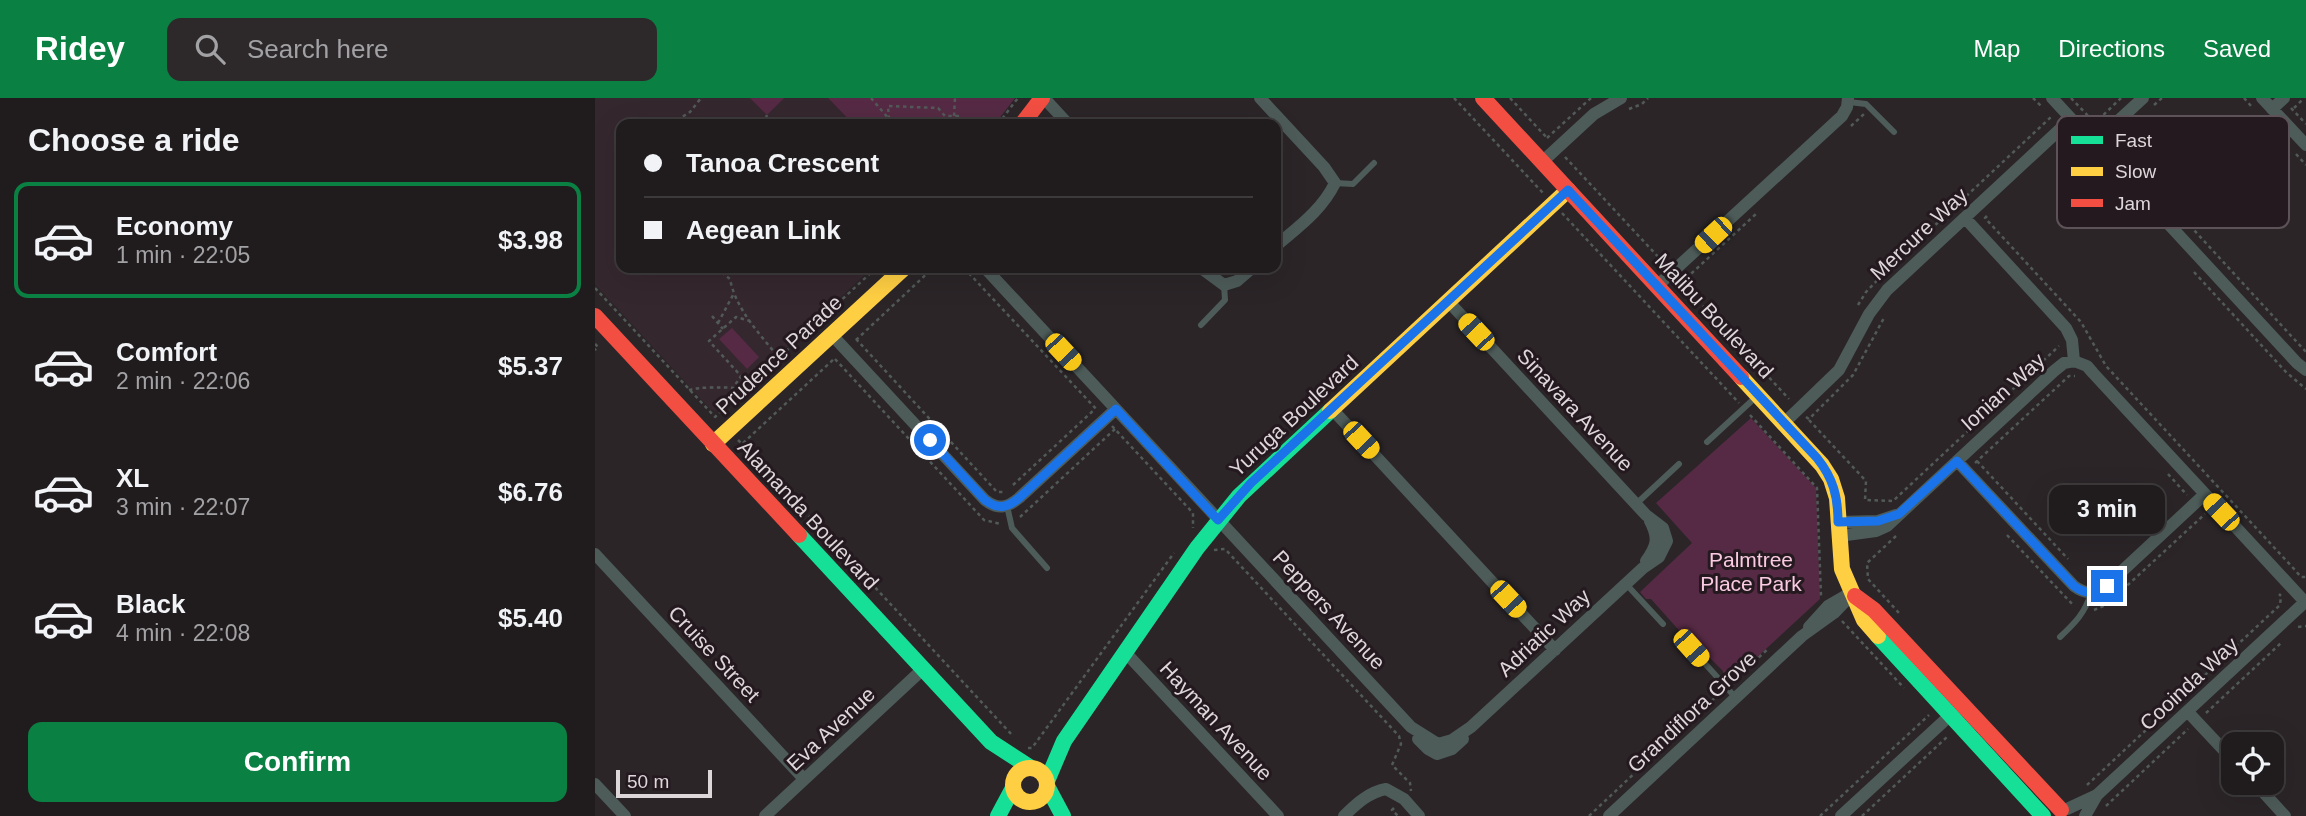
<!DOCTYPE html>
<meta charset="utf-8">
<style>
:root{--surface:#201c1e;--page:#2d292b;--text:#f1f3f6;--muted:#a2a1a4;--line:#3d3a3c;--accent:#0b8043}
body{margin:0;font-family:Helvetica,sans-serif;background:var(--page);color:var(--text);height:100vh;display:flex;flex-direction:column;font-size:26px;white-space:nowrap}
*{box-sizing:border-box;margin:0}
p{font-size:23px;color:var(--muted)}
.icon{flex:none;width:38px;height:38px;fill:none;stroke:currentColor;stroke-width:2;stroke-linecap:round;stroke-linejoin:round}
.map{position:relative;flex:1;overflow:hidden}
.side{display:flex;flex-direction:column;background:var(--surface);width:595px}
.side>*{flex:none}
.top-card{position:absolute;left:21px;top:21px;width:665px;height:154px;border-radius:14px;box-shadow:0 7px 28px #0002,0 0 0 2px var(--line);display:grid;align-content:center;height:154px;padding:0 28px;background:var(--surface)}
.controls{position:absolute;left:1626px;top:634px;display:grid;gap:14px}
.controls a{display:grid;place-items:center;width:63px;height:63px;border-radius:14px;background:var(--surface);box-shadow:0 7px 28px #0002,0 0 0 2px var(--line);font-size:35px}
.scale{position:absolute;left:21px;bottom:18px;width:96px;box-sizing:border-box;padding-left:7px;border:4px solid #ded7da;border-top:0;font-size:19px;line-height:24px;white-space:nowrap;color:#ded7da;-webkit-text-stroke:5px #24191f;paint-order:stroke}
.end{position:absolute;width:32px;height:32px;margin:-16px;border:9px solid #1a73e8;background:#fff;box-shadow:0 0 0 4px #fff}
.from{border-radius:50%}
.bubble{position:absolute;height:49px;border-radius:14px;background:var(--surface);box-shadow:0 7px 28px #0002,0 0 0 2px var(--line);font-size:23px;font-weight:600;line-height:49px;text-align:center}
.car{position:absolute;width:21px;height:42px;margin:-21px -10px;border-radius:9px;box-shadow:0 0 5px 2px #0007;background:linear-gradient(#f5c518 24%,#345 0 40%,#f5c518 0 76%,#345 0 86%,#f5c518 0)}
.top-card b{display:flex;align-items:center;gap:24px;height:66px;font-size:26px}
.top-card b+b{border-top:2px solid var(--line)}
.top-card i{width:18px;height:18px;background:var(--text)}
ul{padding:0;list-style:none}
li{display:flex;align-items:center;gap:21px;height:116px;margin:0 14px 10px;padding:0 14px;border:4px solid transparent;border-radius:14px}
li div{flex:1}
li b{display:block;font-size:26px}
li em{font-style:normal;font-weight:600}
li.active{border-color:var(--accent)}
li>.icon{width:63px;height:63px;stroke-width:1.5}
h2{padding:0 28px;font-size:32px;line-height:84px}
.primary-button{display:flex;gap:14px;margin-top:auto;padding:14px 28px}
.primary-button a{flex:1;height:80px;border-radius:14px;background:var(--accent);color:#fff;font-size:28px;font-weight:600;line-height:80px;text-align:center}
header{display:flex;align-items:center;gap:42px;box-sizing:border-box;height:98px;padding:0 35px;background:var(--accent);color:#fff}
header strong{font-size:33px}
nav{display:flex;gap:38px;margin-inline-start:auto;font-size:24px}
.search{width:490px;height:63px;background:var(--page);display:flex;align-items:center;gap:18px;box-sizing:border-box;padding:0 24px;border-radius:14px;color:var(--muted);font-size:26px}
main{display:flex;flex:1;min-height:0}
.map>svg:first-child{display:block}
.built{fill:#35272e}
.green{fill:#562a44}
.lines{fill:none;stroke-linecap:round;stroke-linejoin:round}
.path{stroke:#525a58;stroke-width:2.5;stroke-dasharray:3.5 3.5;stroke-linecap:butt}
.lane{stroke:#4d5b59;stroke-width:6}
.street{stroke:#4d5b59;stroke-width:12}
.fast{stroke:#16e098;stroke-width:16}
.slow{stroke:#ffcf43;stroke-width:16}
.jam{stroke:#f24e42;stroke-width:16}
.route{stroke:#1a73e8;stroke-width:9}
.labels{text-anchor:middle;stroke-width:6;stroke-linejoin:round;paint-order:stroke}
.street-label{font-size:21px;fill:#ded7da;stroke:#24191f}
.park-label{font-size:21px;fill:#facae2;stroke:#24191f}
.key{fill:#24191f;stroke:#5c5257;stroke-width:2}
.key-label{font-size:19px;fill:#ded7da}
</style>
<header>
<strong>Ridey</strong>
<div class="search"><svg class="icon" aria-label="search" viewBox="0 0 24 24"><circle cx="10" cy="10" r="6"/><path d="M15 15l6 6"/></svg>Search here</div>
<nav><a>Map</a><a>Directions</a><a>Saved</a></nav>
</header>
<main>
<section class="side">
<h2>Choose a ride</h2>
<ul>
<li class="active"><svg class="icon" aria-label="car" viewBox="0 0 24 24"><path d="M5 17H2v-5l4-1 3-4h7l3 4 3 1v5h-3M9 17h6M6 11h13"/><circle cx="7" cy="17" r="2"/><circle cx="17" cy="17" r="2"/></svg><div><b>Economy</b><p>1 min · 22:05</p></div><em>$3.98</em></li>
<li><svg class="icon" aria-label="car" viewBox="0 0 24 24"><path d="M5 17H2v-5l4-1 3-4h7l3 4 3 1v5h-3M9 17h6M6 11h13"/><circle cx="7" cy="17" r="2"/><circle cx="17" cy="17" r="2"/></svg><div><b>Comfort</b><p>2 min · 22:06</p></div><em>$5.37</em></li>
<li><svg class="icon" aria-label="car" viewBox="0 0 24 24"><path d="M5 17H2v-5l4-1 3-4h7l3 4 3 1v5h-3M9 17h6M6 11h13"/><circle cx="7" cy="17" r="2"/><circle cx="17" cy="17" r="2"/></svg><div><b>XL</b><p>3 min · 22:07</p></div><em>$6.76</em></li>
<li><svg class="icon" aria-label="car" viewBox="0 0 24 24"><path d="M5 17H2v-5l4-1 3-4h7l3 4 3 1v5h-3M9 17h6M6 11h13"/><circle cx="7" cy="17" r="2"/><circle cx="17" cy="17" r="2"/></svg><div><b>Black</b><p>4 min · 22:08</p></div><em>$5.40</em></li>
</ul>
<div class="primary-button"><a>Confirm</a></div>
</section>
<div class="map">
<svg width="1711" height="718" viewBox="0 0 1711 718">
<rect width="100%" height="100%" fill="#2b2528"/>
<path class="built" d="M0 0H233L258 26H26V170H277L123 313 116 312 0 186Z"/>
<path class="green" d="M155 0H189L172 17Z
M233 0H420L400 26H258Z
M137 230 164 259 152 271 124 241Z
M1156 320 1221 390 1225 501 1134 585 1128 580V573L1113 558 1106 557 1056 501H1051L1045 494 1097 445 1061 405Z"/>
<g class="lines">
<path class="path" d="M276 0 294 21V26
M859 0 948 95
M915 0 953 41
M1438 0 1447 9
M1476 0 1496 21
M1649 0 1656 8
M1559 7 1567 0
M1696 10 1711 26
M1699 10 1709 0
M1034 11 1047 6 1053 0
M359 18 360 0
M294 21 293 8 343 10 350 18H363L362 26
M1493 23 1496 21 1500 25 1526 0
M76 26 95 14 106 0
M169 26 172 17
M403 26 423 0
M1256 28 1269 16
M952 40 996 0
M1519 45 1711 254
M1701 56 1711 67
M970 59 1068 164
M967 115 1144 305
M1392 118 1390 120 1486 224 1511 268 1700 472 1706 479H1711
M121 170 135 181C141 212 165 236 184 260
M369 170 503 313
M1599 174 1691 274 1711 291
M1084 182 1194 301
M1086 185 1161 116
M0 190 120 319 281 170
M1263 207 1271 194 1291 173 1456 19
M117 218 128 231
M123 225 138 197
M261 241 402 394H411
M261 242 338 170
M0 246 3 249 0 252
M240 261 389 422 406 426
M94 292C102 289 128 289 138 290L146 278 114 243 141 219 155 223
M1155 317 1222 390 1226 498
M1211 319 1214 321 1258 277 1290 218
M1214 322 1271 383 1270 402 1298 403 1464 248
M517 328 598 415V430
M143 342 147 346 240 260
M147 346 418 638
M1382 363 1473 461
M1380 365 1474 278H1480
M1573 376 1592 397
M418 387 500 311
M425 419 520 331
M1412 437 1479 508
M1301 438 1272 465 1273 481 1304 515
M619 452 630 451 804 638 806 646 797 667 815 685 816 693
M1499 512 1511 507 1610 416
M1247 523 1309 590
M1703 529 1711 528
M1138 583 1174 550
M1611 615 1686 545
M433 650H437L579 455
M1492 687 1685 507 1686 498 1684 496
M1511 708 1593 631
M799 710 797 712 803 718
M994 718 1125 595
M1225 718 1334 617
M1267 718 1353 638"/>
<path class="lane" d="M1254 4 1271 6 1299 34
M740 85 758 86 779 65
M606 227 630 202 629 187
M1112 344 1162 298
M1041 406 1084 366
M412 408 417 430 452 470
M1031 486 1068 526
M1465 539C1480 525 1490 515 1496 495
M1096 550 1141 600"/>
<path class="street" d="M449 0 473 26
M665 0 729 69 740 85C727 112 703 129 681 148
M1457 0 1702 265 1711 272
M1667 0 1711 47
M1677 11 1689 0
M1499 45 1548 0
M947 64 999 16 1026 0
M1370 120 1471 230 1477 242 1479 263 1492 268 1498 275 1711 505
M390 170 816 629 843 646 857 642 876 629 1048 470 1064 459 1072 443 1068 430 1051 417 853 203
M606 170 629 187 642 183 657 170
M1062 188 1247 18 1252 9 1253 0
M237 237 390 402C403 412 412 410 424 400L521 311
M737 311 960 552
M1189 325 1244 272 1274 216 1292 192 1476 21
M1362 363 1479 488C1491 497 1500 496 1512 487L1610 396
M1243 424 1283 423 1301 417
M1244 438 1281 433 1292 428 1459 273 1469 265 1479 263
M0 456 209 681
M1051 463C1062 448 1064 440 1055 423
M1214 529 1233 508 1252 497
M531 555 683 718
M1593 614 1638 662
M823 641 833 651 842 656 857 651 868 641
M1659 684 1690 718
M0 686 30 718
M1472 711 1502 697
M170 718 328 571
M749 718C761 706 774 694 791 691L809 701 824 718
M1014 718 1207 538 1239 515 1257 496
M1246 718 1362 611
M1490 718 1502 697 1711 503"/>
<path class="fast" d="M204 437 396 644 436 670
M1283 538 1448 718
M452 683 469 643 602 450 644 398 735 313
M452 688 468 718
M403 718 418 690"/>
<path class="slow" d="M1146 279 1227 367 1236 381 1242 400 1247 471 1269 522 1283 538
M735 313 973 92
M118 346 309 170
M418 687a17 17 0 1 1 34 0a17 17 0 1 1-34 0Z"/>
<path class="jam" d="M888 0 1146 279
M427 26 447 0
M0 218 204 437
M1260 498 1279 512 1466 712"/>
</g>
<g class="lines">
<path class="route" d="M335 342 390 402C403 412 412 410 424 400L521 311 623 422 656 385 973 92 1222 360C1238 380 1243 398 1243 424L1283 423 1304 416 1362 363 1479 488C1491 497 1500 496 1512 488"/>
</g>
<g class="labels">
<g class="street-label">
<text transform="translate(1324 136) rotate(-43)" y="7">Mercure Way</text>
<text transform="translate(1119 218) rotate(47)" y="7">Malibu Boulevard</text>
<text transform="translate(184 257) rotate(-43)" y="7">Prudence Parade</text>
<text transform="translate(1408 294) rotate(-42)" y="7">Ionian Way</text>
<text transform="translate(980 312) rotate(47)" y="7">Sinavara Avenue</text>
<text transform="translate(699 318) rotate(-43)" y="7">Yuruga Boulevard</text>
<text transform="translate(213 417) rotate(47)" y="7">Alamanda Boulevard</text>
<text transform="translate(734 512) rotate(47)" y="7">Peppers Avenue</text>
<text transform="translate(949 535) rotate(-43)" y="7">Adriatic Way</text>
<text transform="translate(119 556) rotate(47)" y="7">Cruise Street</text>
<text transform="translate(1594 586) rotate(-43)" y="7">Cooinda Way</text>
<text transform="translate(1097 614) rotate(-43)" y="7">Grandiflora Grove</text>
<text transform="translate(621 623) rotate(47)" y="7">Hayman Avenue</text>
<text transform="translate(236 631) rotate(-43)" y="7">Eva Avenue</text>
</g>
<g class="park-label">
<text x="1156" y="469">Palmtree<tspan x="1156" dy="24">Place Park</tspan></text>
</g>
</g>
<rect x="1462" y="18" width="232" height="112" rx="10" class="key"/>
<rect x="1476" y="38" width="32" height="8" fill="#16e098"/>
<rect x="1476" y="69" width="32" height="9" fill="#ffcf43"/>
<rect x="1476" y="101" width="32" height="8" fill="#f24e42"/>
<g class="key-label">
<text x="1520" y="49">Fast</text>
<text x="1520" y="80">Slow</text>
<text x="1520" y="112">Jam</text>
</g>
</svg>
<div class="controls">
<a><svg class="icon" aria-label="locate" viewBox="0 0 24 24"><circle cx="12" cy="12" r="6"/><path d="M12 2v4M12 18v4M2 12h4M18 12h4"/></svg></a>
</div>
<div class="scale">50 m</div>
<i class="end from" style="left:335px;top:342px"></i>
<i class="end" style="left:1512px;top:488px"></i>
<div class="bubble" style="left:1454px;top:387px;width:116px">3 min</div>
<i class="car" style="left:1118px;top:137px;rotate:227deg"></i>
<i class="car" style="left:881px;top:234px;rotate:317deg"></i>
<i class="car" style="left:468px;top:254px;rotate:137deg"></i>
<i class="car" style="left:766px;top:342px;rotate:137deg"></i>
<i class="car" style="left:1626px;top:414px;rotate:317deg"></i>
<i class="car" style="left:913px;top:501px;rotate:137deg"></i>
<i class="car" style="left:1096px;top:550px;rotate:138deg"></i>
<div class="top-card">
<b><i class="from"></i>Tanoa Crescent</b>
<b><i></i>Aegean Link</b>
</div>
</div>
</main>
